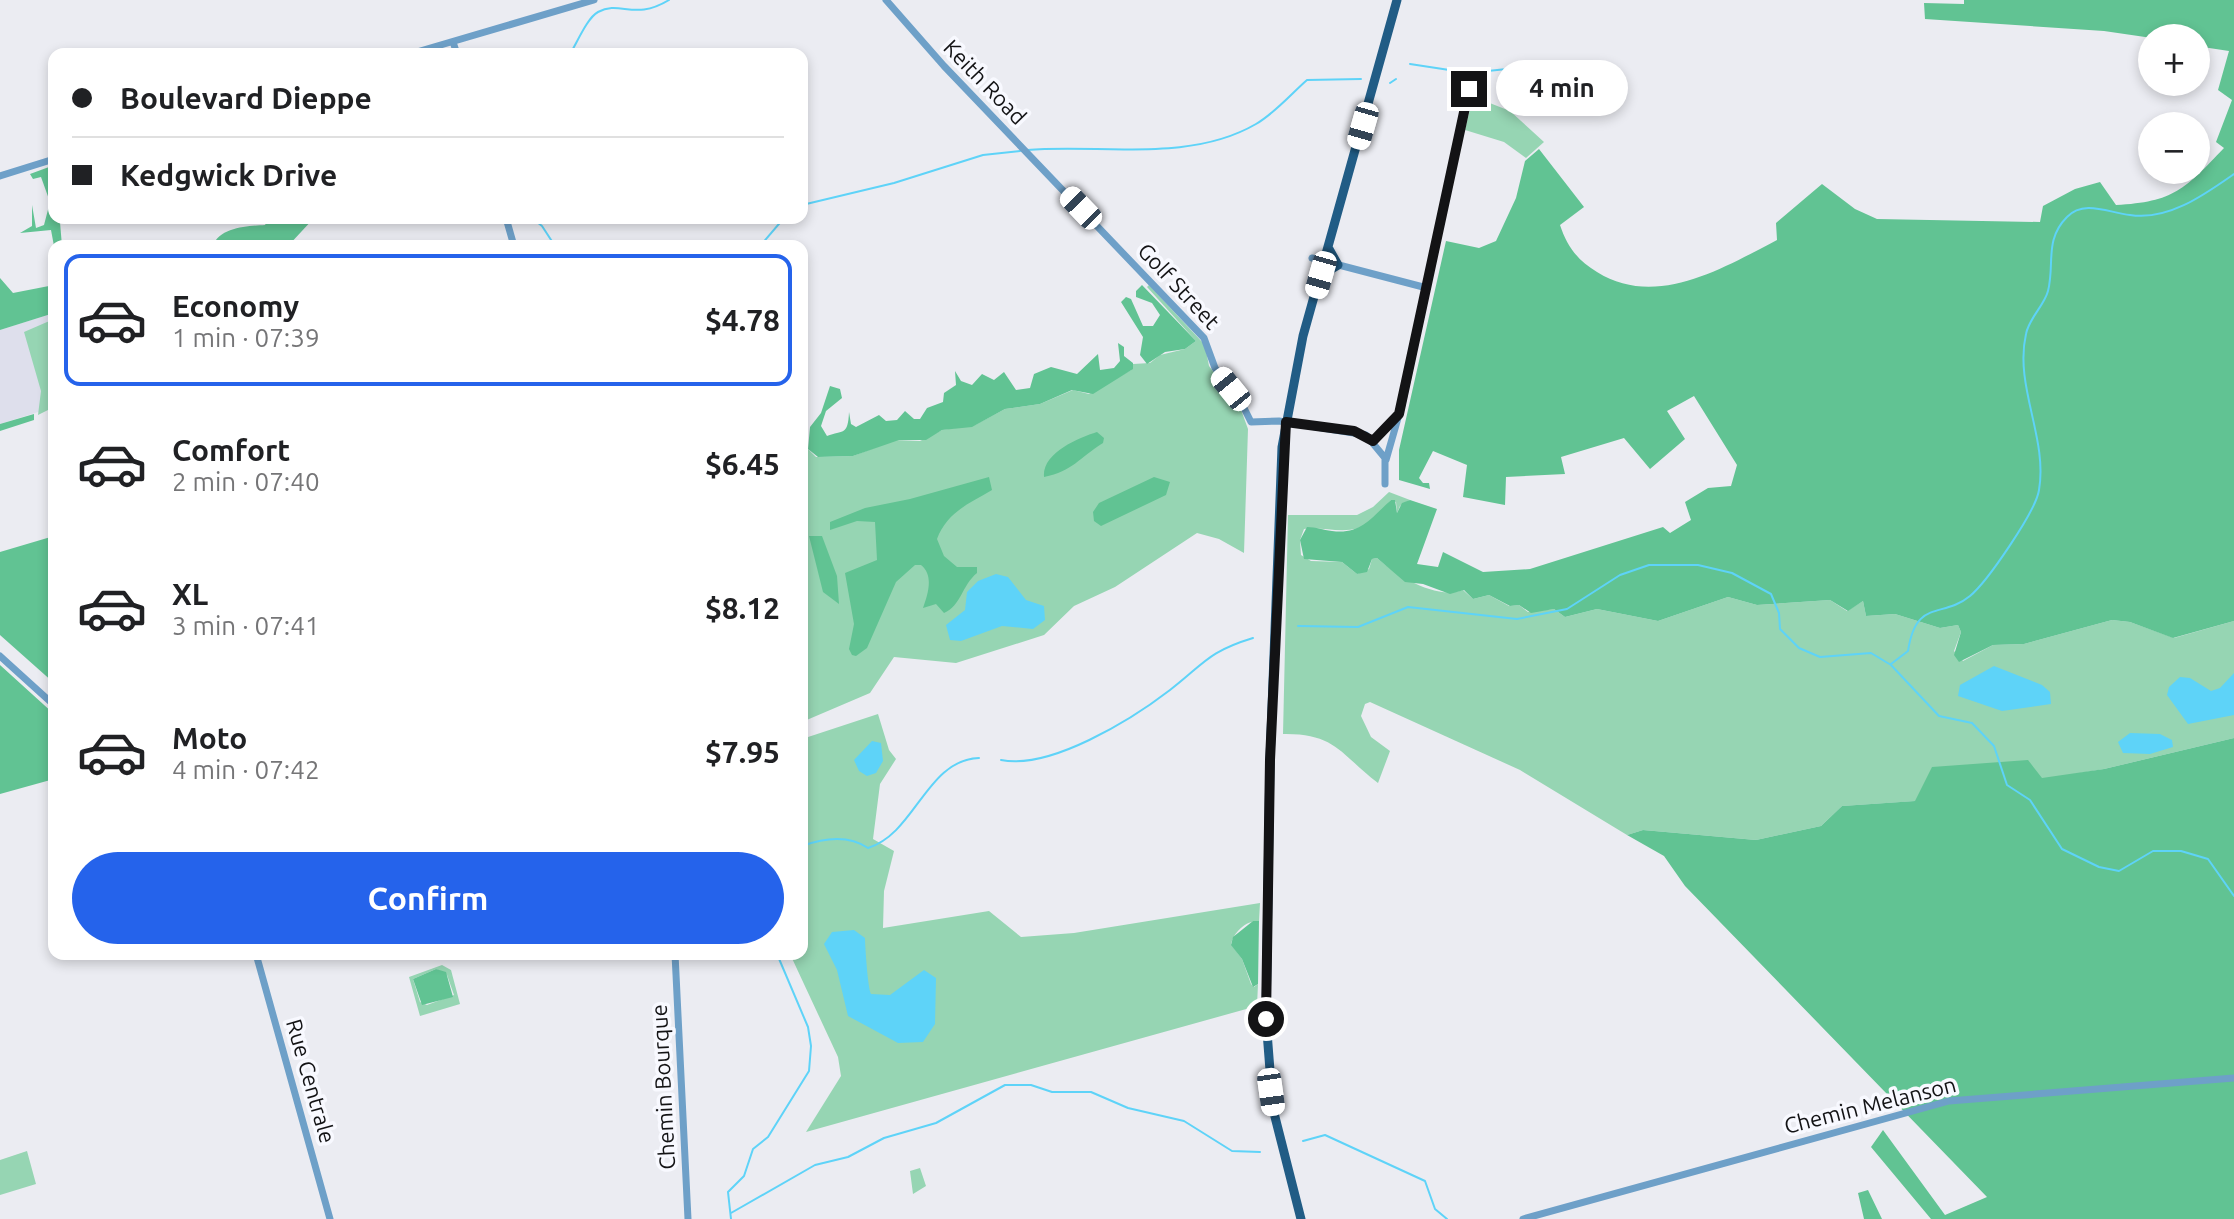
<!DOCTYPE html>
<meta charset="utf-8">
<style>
:root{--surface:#fff;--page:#f6f6f6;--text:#202124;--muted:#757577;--line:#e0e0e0;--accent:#2563eb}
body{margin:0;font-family:Ubuntu,sans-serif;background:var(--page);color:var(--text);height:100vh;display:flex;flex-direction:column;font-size:30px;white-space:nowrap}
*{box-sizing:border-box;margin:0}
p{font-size:26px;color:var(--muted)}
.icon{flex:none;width:44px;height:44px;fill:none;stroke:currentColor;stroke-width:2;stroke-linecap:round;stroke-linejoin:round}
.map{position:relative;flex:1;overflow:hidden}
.panel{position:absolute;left:48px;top:240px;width:760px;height:720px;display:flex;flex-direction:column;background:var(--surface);border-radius:16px;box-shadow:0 4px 12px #0003}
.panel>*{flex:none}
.hud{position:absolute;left:48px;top:48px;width:760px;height:176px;border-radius:16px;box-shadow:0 4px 12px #0003;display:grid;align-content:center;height:176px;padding:0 24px;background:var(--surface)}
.controls{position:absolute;left:2138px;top:24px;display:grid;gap:16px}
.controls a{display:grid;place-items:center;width:72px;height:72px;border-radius:50%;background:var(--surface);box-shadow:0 4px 12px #0003;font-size:40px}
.end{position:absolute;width:36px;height:36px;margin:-18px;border:10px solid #131315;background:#fff;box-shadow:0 0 0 4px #fff}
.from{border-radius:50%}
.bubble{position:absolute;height:56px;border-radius:28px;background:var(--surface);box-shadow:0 4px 12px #0003;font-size:26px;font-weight:700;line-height:56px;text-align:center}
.car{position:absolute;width:24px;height:48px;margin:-24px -12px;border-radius:10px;box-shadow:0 0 6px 2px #0007;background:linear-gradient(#fff 24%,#345 0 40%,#fff 0 76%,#345 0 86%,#fff 0)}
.hud b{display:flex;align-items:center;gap:28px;height:76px;font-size:30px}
.hud b+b{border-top:2px solid var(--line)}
.hud i{width:20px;height:20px;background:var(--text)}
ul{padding:14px 0 0;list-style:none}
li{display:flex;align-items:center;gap:24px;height:132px;margin:0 16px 12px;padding:0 8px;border:4px solid transparent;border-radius:16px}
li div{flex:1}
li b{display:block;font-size:30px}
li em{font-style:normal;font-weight:700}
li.on{border-color:var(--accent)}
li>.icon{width:72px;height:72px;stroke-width:1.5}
.action{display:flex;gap:16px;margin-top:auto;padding:16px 24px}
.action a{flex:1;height:92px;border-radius:48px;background:var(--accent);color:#fff;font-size:32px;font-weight:700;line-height:92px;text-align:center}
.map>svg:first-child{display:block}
.built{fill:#dedfec}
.green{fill:#96d5b3;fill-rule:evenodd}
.forest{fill:#61c393}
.water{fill:#5ed3f8}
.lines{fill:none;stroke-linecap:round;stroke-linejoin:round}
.stream{stroke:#5ed3f8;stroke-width:2}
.minor{stroke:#6ea0c8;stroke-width:7}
.major{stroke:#215c85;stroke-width:9}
.route{stroke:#131315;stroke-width:10}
.labels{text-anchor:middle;stroke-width:7;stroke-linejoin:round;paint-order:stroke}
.street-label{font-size:22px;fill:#131315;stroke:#f8f9ff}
</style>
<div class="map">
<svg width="2234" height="1219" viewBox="0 0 2234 1219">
<rect width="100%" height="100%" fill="#ebecf2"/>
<path class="built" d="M54 313V407L0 424V330Z"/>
<path class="green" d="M1477 98 1510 111 1544 142 1526 158 1504 142 1465 130 1472 101Z
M1149 285 1205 345 1209 366 1240 407 1248 429 1244 553 1219 539 1197 533 1115 587 1074 606 1044 635 956 663 894 657 870 693 802 722V458L808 449 816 457 853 456 895 440 920 441 942 430 975 425 1005 409 1040 404 1073 390 1089 394 1131 370 1133 364 1150 363 1160 355 1185 349 1196 341 1147 287Z
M54 319V407L38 415 41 391 24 332Z
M1389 492 1410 500 1400 506 1397 513 1396 502 1391 500C1385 506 1381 515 1374 520 1351 538 1328 526 1304 529L1300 540 1301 555 1311 561 1342 562 1357 574 1369 569 1372 559 1377 558C1397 576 1436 600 1463 590L1473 599 1489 595 1509 606 1519 605 1528 612 1554 609 1565 617 1597 609 1658 621 1728 597 1757 605 1830 600 1847 611 1863 601 1866 616 1895 614 1940 628 1958 625 1961 632 1954 651 1963 661 1993 645 2024 644 2112 620 2130 622 2174 638 2234 621V738L2104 769 1916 801 1842 806 1821 826 1756 840 1643 830 1627 835 1520 770 1370 702 1365 704 1361 716 1371 737 1390 751 1378 783C1341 755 1336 733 1283 734L1288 515H1357L1373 507Z
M878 714 889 750 896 759 880 784 873 839 894 851 884 891 883 928 989 911 1021 937 1074 933 1260 903 1259 921C1246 920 1234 932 1231 944L1242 959 1251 984 1254 987 1258 984 1257 1006 806 1132 841 1076 838 1057 790 954H802V739Z
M442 965 451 970 460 1004 420 1016 409 977ZM436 969 447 975 454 995 427 1005 420 1002 413 979Z
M27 1151 36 1184 0 1195V1160Z
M920 1168 926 1186 913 1194 910 1171Z"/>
<path class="forest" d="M1964 0H2234V621L2173 638 2130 622 2112 620 2024 644 1993 645 1959 662 1954 655 1961 632 1958 625 1940 628 1895 614 1866 616 1863 601 1848 611 1830 600 1757 605 1728 597 1658 621 1597 609 1565 617 1554 609 1531 613 1519 605 1510 606 1489 595 1473 599 1464 590 1450 594 1423 584 1405 582 1377 558 1372 559 1367 572 1357 574 1342 562 1304 559 1300 540 1307 527C1316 527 1323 530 1332 531 1361 535 1372 517 1391 500H1395L1397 513 1402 503 1410 500 1437 509 1417 564 1438 567 1443 552 1483 572 1530 569 1663 527 1670 533 1691 520 1685 502 1708 488 1731 486 1737 465 1694 396 1667 411 1685 439 1650 469 1624 438 1561 457 1565 474 1506 477 1505 505 1463 497 1467 465 1433 451 1419 478 1423 483H1429L1430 489 1399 480V450L1446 241 1479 248 1496 241 1516 198 1525 161 1539 149 1584 207 1560 225C1567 246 1577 260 1597 272 1656 309 1723 268 1777 240L1776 223 1822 184 1855 209 1877 219 2040 222 2043 206 2075 189 2100 182 2116 205C2174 202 2185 189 2224 148L2216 142 2232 100 2218 90 2229 51 2196 46V38H2152L2104 31 1925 19 1924 3 1964 4Z
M49 167 54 189V218H65L60 222 62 246H54L51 230 20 233 32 226V205L36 228 44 225 50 202 41 177 33 179 30 174Z
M269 218H314L288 246H213C219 227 249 226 265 225Z
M0 278 13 293 54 285V313L0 330Z
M1142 285 1196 341 1185 349 1165 352 1147 364 1140 355 1143 337 1121 302 1126 297 1131 299 1143 326H1153L1160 315 1152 303 1136 297V291Z
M1118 343 1124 347V356L1133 363V369L1093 394 1072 390 1040 404 1005 409 972 427 942 430 926 440H899L853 456 818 457 808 449 810 427 821 413 830 386 840 389 842 398 826 411 821 426 827 436C843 430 848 436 849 412L851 424 856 427 879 415 886 421 897 420 905 411 914 419H920L927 408 943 402 944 393 956 385 955 371 961 381 972 385 982 374 994 380 1004 372 1016 390 1030 388 1034 374 1051 367 1077 374 1098 354 1100 370 1114 368 1120 361Z
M34 414V420L0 431V424Z
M1097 432 1104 438 1103 443C1079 458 1073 471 1044 477 1042 453 1078 438 1097 432Z
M989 477 992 490C970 503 947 512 937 539L944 556 957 567H977V573C962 585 961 606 944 613L936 604 923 608C928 594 934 575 921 565H915L896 582 867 648 856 656 852 655 849 649 854 624 845 573 877 560 875 522 857 521 830 530V522L865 508 910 499Z
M1154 477 1170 482 1166 495 1101 526 1094 521 1093 512 1099 503Z
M54 536V683L0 635V552Z
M809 536H822L837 576 839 604 823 592Z
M0 665 54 714V779L0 794Z
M2234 738V1219H1931L1871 1147 1883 1130 1945 1215 1987 1197 1685 886 1664 856 1627 835 1643 830 1756 840 1821 826 1842 806 1915 801 1932 767 2028 760 2042 778 2104 769Z
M1253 921H1259L1258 984 1253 987 1242 959 1231 945 1233 937Z
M436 969 446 972 453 997 422 1005 413 979Z
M1868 1190 1882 1219H1864L1858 1193Z"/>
<path class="water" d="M996 574 1008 577 1026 600 1044 606 1045 620 1033 629 1002 626 961 641 950 640 946 625 965 610 967 592 978 581Z
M1994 666 2042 685 2050 692 2051 704 2002 711 1958 696 1960 685Z
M2234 673V715L2188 724 2167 695 2169 687 2180 677 2190 678 2211 691 2220 688Z
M2130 733 2160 734 2172 740 2173 747 2150 754 2123 753 2118 742Z
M872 741 881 743 883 761 876 773 867 776 859 771 854 760Z
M854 930 865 938C865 946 868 990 871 994L890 995 924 970 936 978 935 1024 923 1042 898 1043 848 1016 837 970 824 944 832 932Z"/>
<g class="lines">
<path class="stream" d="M570 54C577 43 587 18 598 12 620 0 635 21 669 0
M1410 64 1469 73 1516 68 1568 74 1597 70
M1390 83 1396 79
M1027 150C1101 144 1189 163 1256 124 1275 113 1291 94 1307 80L1361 79
M802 205 894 183 983 155 1020 151
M532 218 542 226 555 246
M760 246 784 218
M1298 626 1358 627 1408 607 1517 619 1567 609 1620 575 1649 565H1698L1732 573 1771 594 1779 613 1780 629 1799 648 1820 657 1871 653 1891 665 1939 716 1972 723 1994 746 2007 785 2030 800 2062 849 2099 867 2119 871 2153 851H2181L2208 859 2234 896
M1891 664 1908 651C1916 598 1942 619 1970 596 1987 582 2036 511 2039 490 2048 438 2014 386 2026 334 2029 318 2044 306 2048 291 2055 264 2044 240 2067 217 2084 199 2109 213 2130 215 2168 221 2204 195 2234 174
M1001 760C1050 770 1131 720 1170 690 1204 664 1207 652 1253 638
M802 846C824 838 849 835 868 848 916 833 926 760 979 758
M1303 1141 1325 1135 1425 1181 1435 1209 1447 1219
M731 1213 815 1165 848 1157 884 1138 936 1123 1005 1085H1031L1052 1092H1091L1128 1108 1184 1121 1232 1151 1260 1152
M731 1219 728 1192 744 1176 753 1149 768 1137 809 1071 811 1046 808 1027 777 954"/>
<path class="minor" d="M886 0 944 66 1204 338 1215 368 1242 404 1251 422 1279 421 1366 435 1385 458V484
M453 42 457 54
M410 54 594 0
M0 176 54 159
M506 218 514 246
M1312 258 1427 288
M1373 441 1396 418 1402 405 1469 89
M1386 460 1398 418
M0 656 54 705
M256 954 330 1219
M675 954 688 1219
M1523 1219 1949 1101 2234 1078"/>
<path class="major" d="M1321 275 1338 265 1329 249
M1301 1219 1273 1109 1266 1019 1270 760 1282 447 1303 336 1397 0"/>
</g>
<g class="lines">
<path class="route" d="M1266 1019 1270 760 1286 422 1354 431 1373 441 1399 414 1469 89"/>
</g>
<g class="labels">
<g class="street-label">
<text transform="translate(985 82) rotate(46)" y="8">Keith Road</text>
<text transform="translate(1179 286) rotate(47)" y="8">Golf Street</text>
<text transform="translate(311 1081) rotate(74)" y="8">Rue Centrale</text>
<text transform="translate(663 1087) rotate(-93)" y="8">Chemin Bourque</text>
<text transform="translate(1870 1105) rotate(-14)" y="8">Chemin Melanson</text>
</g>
</g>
</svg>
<div class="controls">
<a>+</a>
<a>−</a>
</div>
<i class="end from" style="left:1266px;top:1019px"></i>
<i class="end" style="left:1469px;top:89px"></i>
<div class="bubble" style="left:1496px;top:60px;width:132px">4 min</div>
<i class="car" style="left:1363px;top:126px;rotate:196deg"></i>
<i class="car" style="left:1081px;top:208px;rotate:316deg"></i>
<i class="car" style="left:1321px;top:275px;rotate:196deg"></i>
<i class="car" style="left:1231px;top:389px;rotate:321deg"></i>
<i class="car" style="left:1271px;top:1092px;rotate:172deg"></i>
<div class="hud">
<b><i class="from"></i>Boulevard Dieppe</b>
<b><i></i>Kedgwick Drive</b>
</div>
<section class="panel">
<ul>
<li class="on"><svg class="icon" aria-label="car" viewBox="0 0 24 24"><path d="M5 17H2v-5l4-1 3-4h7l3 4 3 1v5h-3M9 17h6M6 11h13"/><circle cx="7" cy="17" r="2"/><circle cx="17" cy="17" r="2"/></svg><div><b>Economy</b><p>1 min · 07:39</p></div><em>$4.78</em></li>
<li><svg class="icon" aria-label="car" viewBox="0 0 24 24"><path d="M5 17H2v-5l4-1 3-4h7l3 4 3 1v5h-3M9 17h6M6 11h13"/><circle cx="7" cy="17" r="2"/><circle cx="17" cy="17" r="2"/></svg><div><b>Comfort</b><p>2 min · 07:40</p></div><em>$6.45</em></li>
<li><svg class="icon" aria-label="car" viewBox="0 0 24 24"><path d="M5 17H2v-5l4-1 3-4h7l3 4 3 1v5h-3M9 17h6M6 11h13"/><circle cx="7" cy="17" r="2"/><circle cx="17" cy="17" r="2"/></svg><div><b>XL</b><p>3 min · 07:41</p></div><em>$8.12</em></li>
<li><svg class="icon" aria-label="car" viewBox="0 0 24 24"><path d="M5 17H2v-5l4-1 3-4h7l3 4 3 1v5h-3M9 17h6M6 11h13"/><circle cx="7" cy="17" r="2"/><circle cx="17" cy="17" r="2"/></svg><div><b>Moto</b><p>4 min · 07:42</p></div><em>$7.95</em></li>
</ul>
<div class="action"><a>Confirm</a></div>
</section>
</div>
